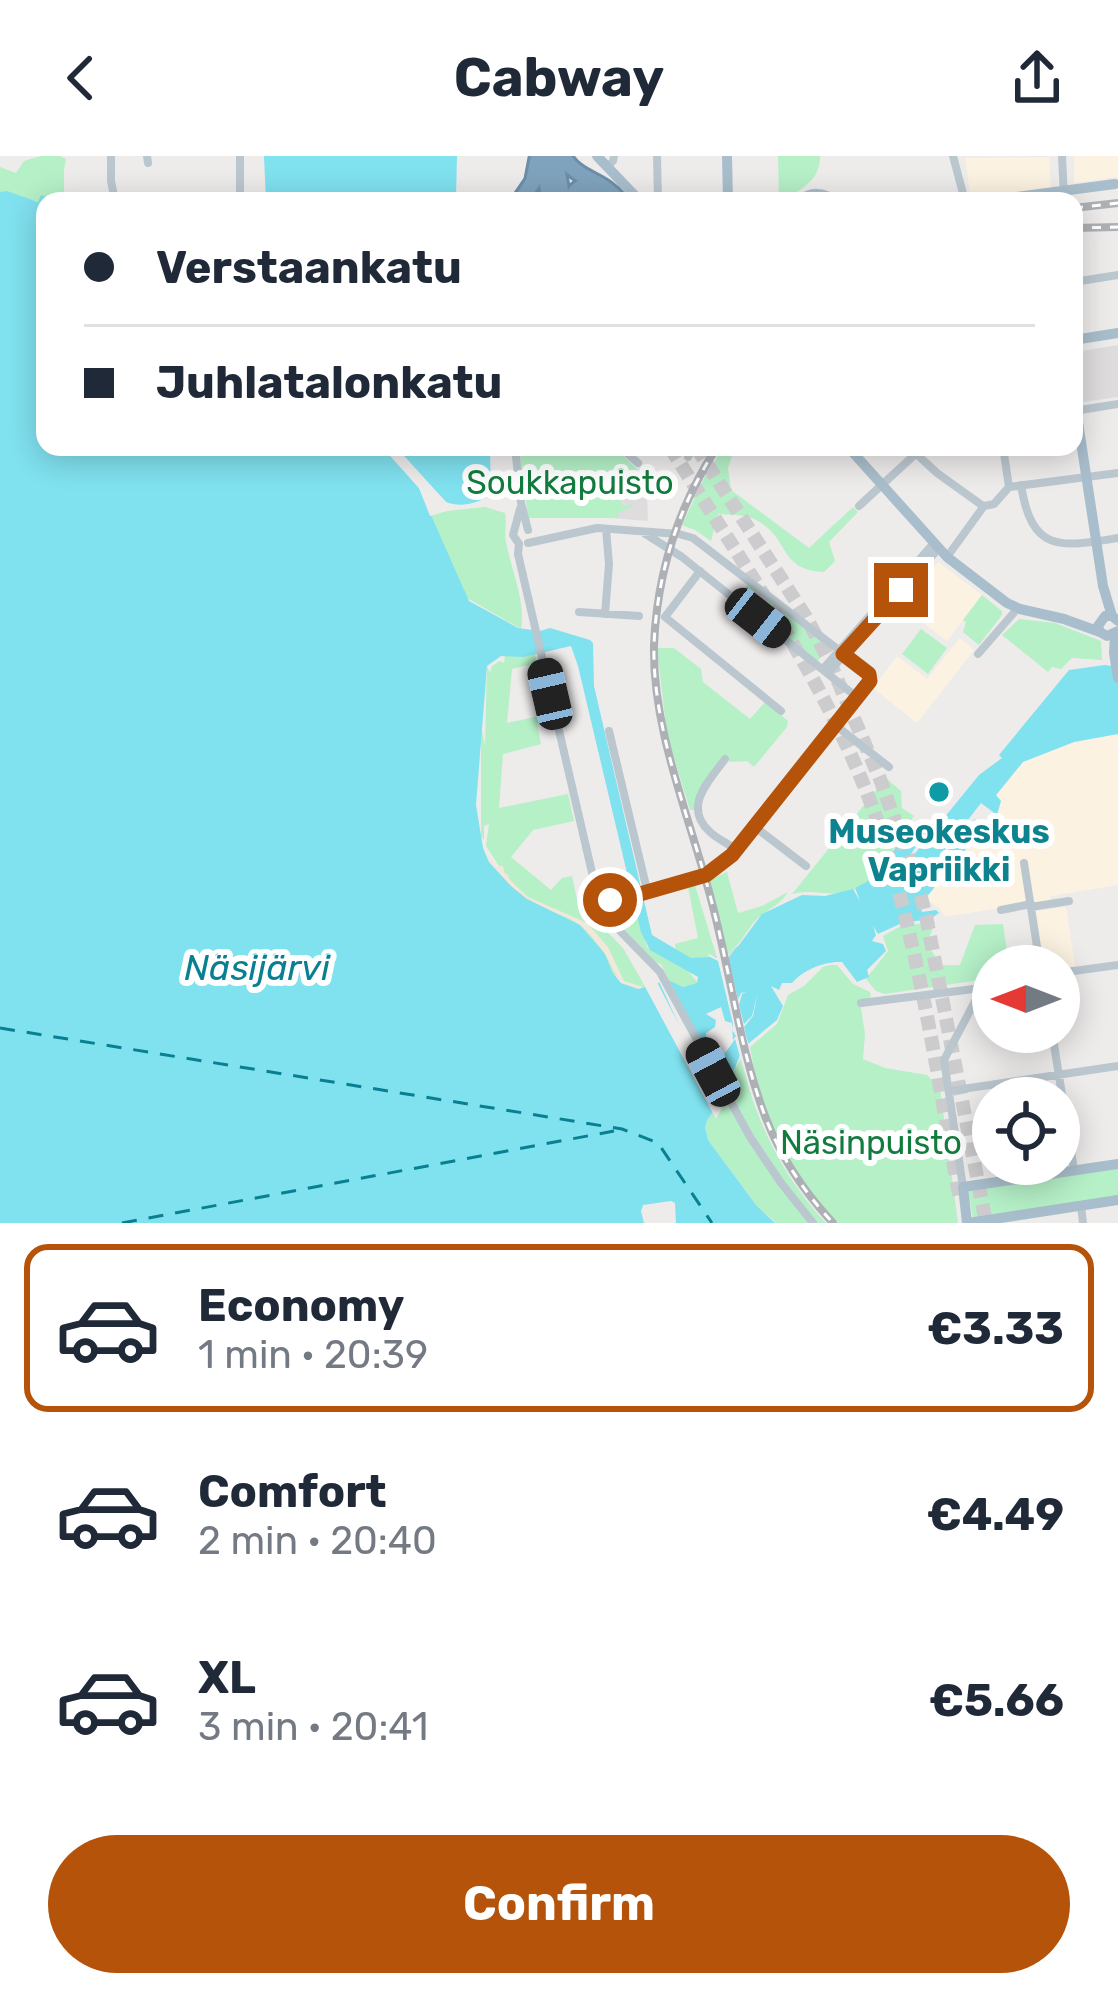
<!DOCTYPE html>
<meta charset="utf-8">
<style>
:root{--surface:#fff;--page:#f2f2f3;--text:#1f2937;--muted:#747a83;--line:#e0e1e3;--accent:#b45309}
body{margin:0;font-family:Rubik,sans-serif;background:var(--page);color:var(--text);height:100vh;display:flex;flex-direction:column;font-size:45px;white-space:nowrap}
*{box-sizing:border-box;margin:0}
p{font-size:39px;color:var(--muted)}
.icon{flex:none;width:66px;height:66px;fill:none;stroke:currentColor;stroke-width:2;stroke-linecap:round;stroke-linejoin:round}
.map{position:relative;height:1067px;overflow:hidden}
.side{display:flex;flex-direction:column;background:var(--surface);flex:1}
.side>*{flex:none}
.hud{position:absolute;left:36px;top:36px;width:1047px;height:264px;border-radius:24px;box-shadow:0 6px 30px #0003;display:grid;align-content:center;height:264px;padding:0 48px;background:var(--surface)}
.needle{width:78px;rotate:270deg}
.fabs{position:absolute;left:972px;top:789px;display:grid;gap:24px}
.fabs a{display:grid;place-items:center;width:108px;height:108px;border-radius:50%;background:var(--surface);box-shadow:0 6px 30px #0003;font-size:60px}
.end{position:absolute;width:54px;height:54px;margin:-27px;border:15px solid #b45309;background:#fff;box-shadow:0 0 0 6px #fff}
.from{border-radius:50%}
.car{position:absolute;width:36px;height:72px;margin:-36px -18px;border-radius:15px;box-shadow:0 0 9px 3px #0007;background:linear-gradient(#222 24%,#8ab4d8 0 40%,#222 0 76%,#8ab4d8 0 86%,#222 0)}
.hud b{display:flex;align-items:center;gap:42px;height:114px;font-size:45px}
.hud b+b{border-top:3px solid var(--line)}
.hud i{width:30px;height:30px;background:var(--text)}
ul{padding:21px 0 0;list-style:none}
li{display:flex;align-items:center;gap:36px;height:168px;margin:0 24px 18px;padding:0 24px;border:6px solid transparent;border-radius:24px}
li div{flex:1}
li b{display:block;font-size:45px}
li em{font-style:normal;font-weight:700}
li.on{border-color:var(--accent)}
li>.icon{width:108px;height:108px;stroke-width:1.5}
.primary-button{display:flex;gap:24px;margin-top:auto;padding:24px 48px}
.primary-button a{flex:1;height:138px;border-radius:72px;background:var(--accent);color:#fff;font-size:48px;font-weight:700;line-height:138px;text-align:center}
header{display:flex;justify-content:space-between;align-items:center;height:156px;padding:0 48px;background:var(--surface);font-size:54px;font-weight:700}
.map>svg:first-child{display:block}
.commercial{fill:#fcf2e1}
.education{fill:#dfdcdd}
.green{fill:#b5f0c7}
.sand{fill:#f1e8da}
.water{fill:#80e1ef;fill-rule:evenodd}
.pier{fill:#eeebeb}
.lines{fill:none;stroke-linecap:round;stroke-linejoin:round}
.ferry{stroke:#088092;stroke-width:3;stroke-dasharray:15 12;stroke-linecap:butt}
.highway-tunnel{stroke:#ccccce;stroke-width:14;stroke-dasharray:14 7;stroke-linecap:butt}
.highway-casing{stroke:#6b8ea9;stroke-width:20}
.minor{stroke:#bbc7cf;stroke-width:8}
.major{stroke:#a9becc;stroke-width:10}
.highway{stroke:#80a3bd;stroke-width:14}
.rail-casing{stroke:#adb1b6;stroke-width:8}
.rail{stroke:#fff;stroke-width:3;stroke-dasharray:9;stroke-linecap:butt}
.route{stroke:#b45309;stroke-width:15}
.culture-dot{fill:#0f9aa8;stroke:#fff;stroke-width:4.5}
.labels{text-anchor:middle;stroke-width:12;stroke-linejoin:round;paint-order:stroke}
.park-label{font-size:33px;fill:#127c3e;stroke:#fff}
.culture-label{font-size:33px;font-weight:bold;fill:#0d838f;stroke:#fff}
.water-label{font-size:36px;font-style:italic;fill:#088092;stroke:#fff}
</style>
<header><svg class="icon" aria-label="back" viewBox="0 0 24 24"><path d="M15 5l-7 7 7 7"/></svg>Cabway<svg class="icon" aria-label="share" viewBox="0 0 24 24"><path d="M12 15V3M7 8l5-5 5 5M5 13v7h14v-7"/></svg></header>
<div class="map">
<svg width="1118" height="1067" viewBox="0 0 1118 1067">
<rect width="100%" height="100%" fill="#eeebeb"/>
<path class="commercial" d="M1074 0H1118V21L1074 27Z
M1049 1 1051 32 971 44 965 2Z
M938 406 982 439 947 485 902 451Z
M960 482 974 494 917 567 873 532 897 500 927 523Z
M1118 578V729L1051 740 1050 744 950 760H945L938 751 925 743 966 693 986 673 992 674 1000 665 996 660 1001 645 996 640 1023 606 1075 586Z
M1066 751 1075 810 1059 812V810H1044L1036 755Z"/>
<path class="education" d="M1118 189V241L1083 246 1075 196Z
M646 319 648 365 611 362 615 320Z"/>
<path class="green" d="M41 0H60L66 3 64 14V45C55 45 46 46 37 45 24 44 13 36 0 36V11L16 17 24 5Z
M778 0H820C820 26 802 31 784 45H779Z
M519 291H614L637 313 640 319 625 320 617 327 619 333 628 335 621 341V348L624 350 631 348 632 351 618 357V362H528Z
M722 291H735L728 312 731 334 809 392 853 351 858 356 829 386 835 405 824 416C778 414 790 381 756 364 745 358 730 359 718 358L711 385 695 374 682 369 706 318H709Z
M485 351 505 357C507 367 504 375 506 386 511 414 526 445 521 473L467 442 430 360 447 355Z
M749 427 829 491 817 506 737 442Z
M982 439 1002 455V459L979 489 963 476 966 466 963 464Z
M1019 463 1055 467 1101 485 1102 504 1072 502 1061 513 1052 511 1048 516 1002 479Z
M921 473 947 492 928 518 902 498Z
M657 492H674L701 513 703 526 750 563 765 546 788 565 787 571 754 611 747 605 730 606 726 603 696 654H690L667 579Z
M535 498 537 507 512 513 507 567 549 558V564L537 567 541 588 503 598 499 652 568 638 574 665 533 674 511 701 551 734 562 722 572 720 578 748 592 745 594 750 586 754 623 792 646 832 629 831 527 743 497 710H499L486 690 489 668 484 670V684L481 680V570L485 589 487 510 490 517 492 510 500 505 504 507 505 500Z
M886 622 901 635 902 652 914 660 906 672 902 669C893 701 876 732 840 737 822 739 813 733 792 738Z
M727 716 738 757 762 750 788 736C779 751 766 753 755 765 745 777 739 790 727 799L710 724Z
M695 729 717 802H691L676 794 675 788 698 782 688 731Z
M635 750 647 791 687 814 698 827 683 831 670 826 661 808 656 807 623 772 617 756Z
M935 766 927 788 941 809H960L975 769 1003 768 1009 810H993V822L885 838 876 835 866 823 888 795 883 780 901 770Z
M830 809H837L853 828 870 836 871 841 860 846 865 878 863 903 885 912 927 919 940 932 958 1067H836C791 1017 760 958 750 891L777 868 788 839 804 830 823 811Z
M741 902C755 964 782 1020 826 1067H776L756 1049 708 984 705 971 707 965Z
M1118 1011V1041L973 1063 968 1034Z"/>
<path class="sand" d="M485 697 497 710H503L505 718H508L509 723 528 741 587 767 608 791 624 825 646 832C620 834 617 820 606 800 600 790 590 778 582 771 571 762 560 759 548 754 522 743 497 722 485 697Z"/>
<path class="water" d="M264 0H457L456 42 455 45H266Z
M7 35 38 46 41 39 56 45H45V291H382L419 332 469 445 518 472 540 475 550 472 590 484 593 487 594 530 652 779 691 802 727 800 739 789 762 758 802 739 825 740 853 733 860 745 855 732 876 721 897 689 907 679 919 686 895 722 979 619 1002 602 999 599 1069 514 1105 509 1118 511V578L1074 586 1023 606 996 639 1001 645 997 659 981 647 909 740 975 663 986 673 966 693 920 749 922 756 936 754 939 757 930 763 902 767 878 778 873 770 876 779 872 785 883 788 886 795 867 814 869 821 857 826 842 806C824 805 803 814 792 827H782L779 834 771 830 783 850 777 864 743 892 728 929 707 965 705 971 708 984 756 1049 775 1067H676L675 1047 671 1045 643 1049 641 1055 644 1067H0V36ZM571 490 578 510 641 776 650 794 698 821 697 827 683 831 668 824 638 833 621 827 612 816 605 798 580 769 527 743 511 730 489 706 483 692 476 649 487 510 501 500 523 501ZM721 851 725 865 732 867 733 886 714 911 708 900 706 877 715 871 716 864 706 858Z
M394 291H490L491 339C478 347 461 352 446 346Z"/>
<path class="pier" d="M383 291H396L446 346V353L427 337 436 358 430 360 419 332Z
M736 792 728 802 738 843 741 837 746 836 742 838 739 849 744 868 752 860 758 836 753 860 744 871 750 894 745 907 743 911 735 883 715 911 730 938 724 948 706 920 723 950 716 963 643 827 655 822 679 869 657 821 666 819 714 908 736 880 732 874 733 868 718 805 708 800 709 798 717 802 716 796 726 794 729 799Z"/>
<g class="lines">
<path class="ferry" d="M0 872 622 973 658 987 712 1067
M122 1067 614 975"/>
<path class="highway-tunnel" d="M670 291C748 417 839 542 884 685 921 802 938 924 960 1044
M696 291 806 461 828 502 880 623 916 723 926 760 986 1067"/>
<defs>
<path id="highway" d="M544 0 549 45
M555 0 563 45
M563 0C577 25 601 22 619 45
M520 45 533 26 538 0
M572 45 575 36 581 31 600 33"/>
</defs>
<use href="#highway" class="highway-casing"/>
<path class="minor" d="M111 0V25L115 45
M147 0 148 7
M240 0V45
M657 0 658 45
M953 0 965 45
M1062 0 1064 41
M607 11 613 5 614 0
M1074 126 1118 119
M1074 255 1118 248
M515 291 521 347 528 374
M620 291 638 307
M909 291 937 317 983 350
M1003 291 1009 331
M688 301 693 291
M1021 329C1032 398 1061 391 1118 382
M1009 331 1118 317
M859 350 923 291
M528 387 597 372 679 378 693 382 866 515 871 521 858 542 682 401 644 377
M519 388 518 398 597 738 604 745
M519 388 513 379 520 353
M947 401 984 350 994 348 1009 331
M700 415 665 461 781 555
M579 456 639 460
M605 458 609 408 606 373
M978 498 1017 453
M823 513 934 387
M828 517 939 392
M835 569 889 611
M609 575 647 734
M725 603C709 625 682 651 710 676 717 683 728 687 736 694
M755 671 806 710
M1024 707 1040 810
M606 743 612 746 609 752 603 749Z
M612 746 694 723 717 712 746 682 858 542
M611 751 620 775 660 816 750 981 781 1027 813 1067
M1031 751 1069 745
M1001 754 1031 748
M1059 817 1118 809
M861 847 982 832 993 828
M1052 876 1074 1014
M949 935 1118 910
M963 1031 944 904 982 832
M1081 1050 1083 1067"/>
<path class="major" d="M597 0 640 45
M727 0 728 45
M800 45C810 35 824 36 835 45
M1002 45 1008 42 1115 28
M1074 184 1118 177
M1074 240 1103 430 1112 460
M848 291 947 401 1007 447 1020 453 1064 463 1100 476
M1118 465 1112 460H1105L1098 470 1100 476 1107 480 1118 475
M1115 479 1114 497 1118 522
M967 1067 963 1031 1118 1008
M968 1067 1118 1044"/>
<use href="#highway" class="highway"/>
<defs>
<path id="rail" d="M1074 52 1118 47
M1074 72 1118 71
M717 291C678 351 657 417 654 489 652 575 691 664 712 747 730 815 740 894 765 960 780 1000 804 1036 833 1067"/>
</defs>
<use href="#rail" class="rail-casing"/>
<use href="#rail" class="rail"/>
</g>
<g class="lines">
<path class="route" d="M610 744 612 746 706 719 732 699 870 525 869 518 843 498 901 434"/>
</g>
<circle class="culture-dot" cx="939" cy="636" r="12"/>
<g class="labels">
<g class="park-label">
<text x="570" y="338">Soukkapuisto</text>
<text x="871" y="998">Näsinpuisto</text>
</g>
<g class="culture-label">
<text x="939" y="687">Museokeskus<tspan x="939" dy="38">Vapriikki</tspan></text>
</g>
<g class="water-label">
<text x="257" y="824">Näsijärvi</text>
</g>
</g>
</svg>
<div class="fabs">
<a><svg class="needle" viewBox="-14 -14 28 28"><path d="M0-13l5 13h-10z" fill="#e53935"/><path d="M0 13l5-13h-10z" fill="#747a83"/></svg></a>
<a><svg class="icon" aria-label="locate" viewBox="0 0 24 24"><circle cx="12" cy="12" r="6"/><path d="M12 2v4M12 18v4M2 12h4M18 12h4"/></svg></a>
</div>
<i class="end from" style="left:610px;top:744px"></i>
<i class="end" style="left:901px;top:434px"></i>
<i class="car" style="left:758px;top:462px;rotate:128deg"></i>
<i class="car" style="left:550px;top:538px;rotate:347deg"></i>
<i class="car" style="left:713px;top:916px;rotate:332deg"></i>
<div class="hud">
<b><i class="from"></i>Verstaankatu</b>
<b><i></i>Juhlatalonkatu</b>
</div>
</div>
<section class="side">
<ul>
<li class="on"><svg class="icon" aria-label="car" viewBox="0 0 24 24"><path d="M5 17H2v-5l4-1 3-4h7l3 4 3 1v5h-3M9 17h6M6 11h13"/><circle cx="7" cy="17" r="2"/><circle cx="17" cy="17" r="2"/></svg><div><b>Economy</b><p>1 min · 20:39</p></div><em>€3.33</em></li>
<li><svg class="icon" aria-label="car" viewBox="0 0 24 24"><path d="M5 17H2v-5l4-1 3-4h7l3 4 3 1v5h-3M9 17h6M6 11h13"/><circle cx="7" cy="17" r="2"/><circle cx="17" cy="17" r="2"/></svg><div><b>Comfort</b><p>2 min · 20:40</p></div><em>€4.49</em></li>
<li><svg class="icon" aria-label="car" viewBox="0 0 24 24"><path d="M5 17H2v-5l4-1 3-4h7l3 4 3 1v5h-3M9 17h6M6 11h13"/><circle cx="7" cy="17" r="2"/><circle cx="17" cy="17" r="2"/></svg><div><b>XL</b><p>3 min · 20:41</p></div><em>€5.66</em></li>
</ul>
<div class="primary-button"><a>Confirm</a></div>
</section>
